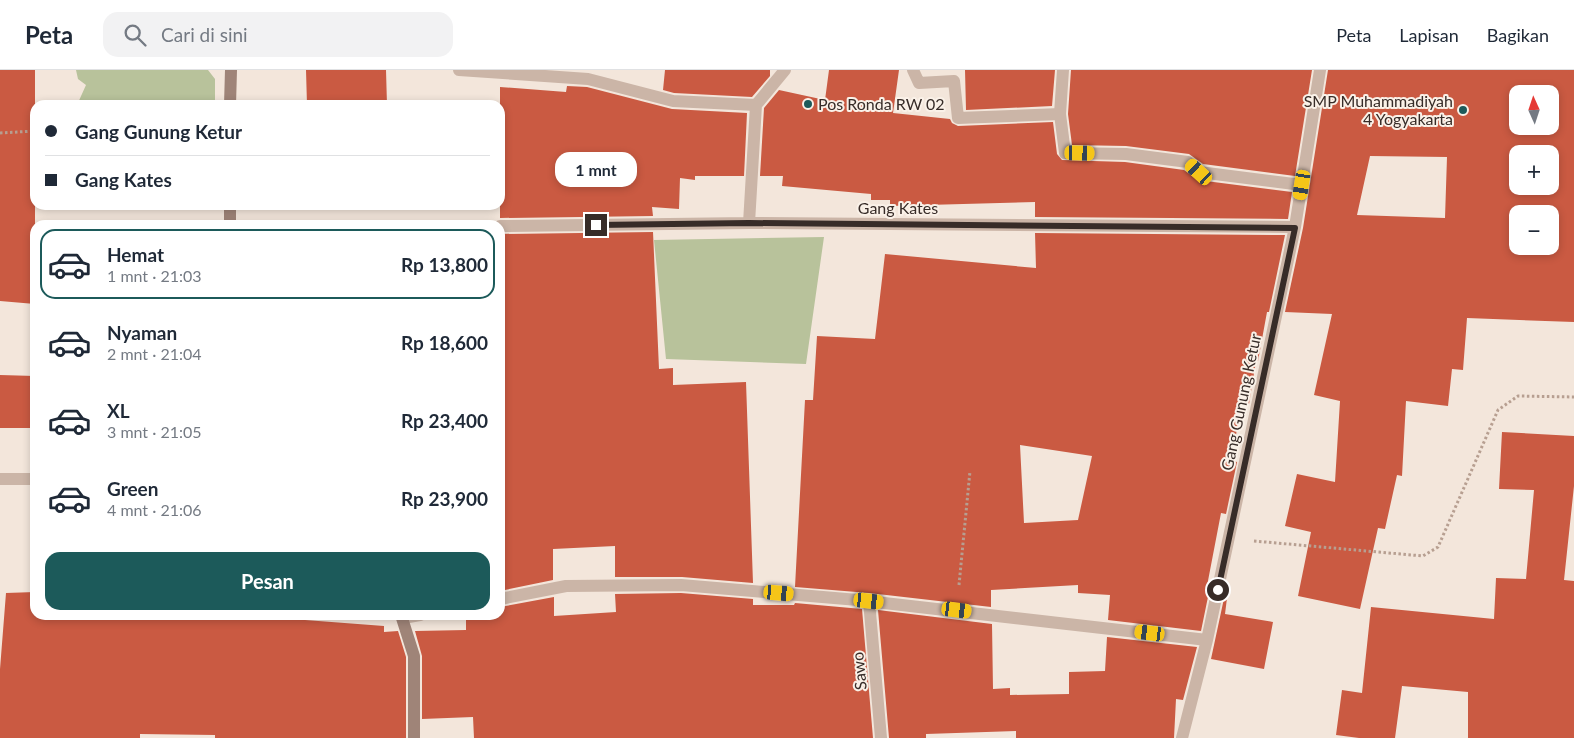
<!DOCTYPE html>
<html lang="id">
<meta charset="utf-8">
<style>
:root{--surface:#fff;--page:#f2f2f3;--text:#1f2937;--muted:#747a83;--line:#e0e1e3;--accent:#1c5a5a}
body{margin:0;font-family:Lato,sans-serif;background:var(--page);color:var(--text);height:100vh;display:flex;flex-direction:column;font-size:19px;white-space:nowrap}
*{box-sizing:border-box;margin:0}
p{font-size:16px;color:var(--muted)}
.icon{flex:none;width:28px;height:28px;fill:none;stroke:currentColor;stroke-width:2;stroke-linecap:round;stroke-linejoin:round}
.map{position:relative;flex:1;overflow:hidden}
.drawer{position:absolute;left:30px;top:150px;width:475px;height:400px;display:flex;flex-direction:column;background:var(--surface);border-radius:15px;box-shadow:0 2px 8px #0003}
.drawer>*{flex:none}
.hud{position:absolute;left:30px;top:30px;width:475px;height:110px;border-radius:15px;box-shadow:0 2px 8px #0003;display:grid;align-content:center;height:110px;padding:0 15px;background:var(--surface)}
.needle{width:32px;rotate:357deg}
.fabs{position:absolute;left:1509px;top:15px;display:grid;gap:10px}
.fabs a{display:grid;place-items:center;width:50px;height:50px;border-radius:10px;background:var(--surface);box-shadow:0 2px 8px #0003;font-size:25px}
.end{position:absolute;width:22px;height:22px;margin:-11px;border:6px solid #372c28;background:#fff;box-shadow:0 0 0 2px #fff}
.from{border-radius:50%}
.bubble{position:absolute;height:35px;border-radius:15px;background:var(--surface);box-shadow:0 2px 8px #0003;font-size:16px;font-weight:700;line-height:35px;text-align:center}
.car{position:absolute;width:15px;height:30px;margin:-15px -8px;border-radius:6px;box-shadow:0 0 4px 1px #0007;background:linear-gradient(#f5c518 24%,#345 0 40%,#f5c518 0 76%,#345 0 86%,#f5c518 0)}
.hud b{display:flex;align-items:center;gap:18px;height:48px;font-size:19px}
.hud b+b{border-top:1px solid var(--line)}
.hud i{width:12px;height:12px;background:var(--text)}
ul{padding:9px 0 0;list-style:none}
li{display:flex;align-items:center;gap:15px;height:70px;margin:0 10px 8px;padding:0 5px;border:2px solid transparent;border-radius:15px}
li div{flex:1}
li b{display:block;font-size:19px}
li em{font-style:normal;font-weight:700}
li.current{border-color:var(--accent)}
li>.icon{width:45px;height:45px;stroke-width:1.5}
.action{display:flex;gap:10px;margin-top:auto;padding:10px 15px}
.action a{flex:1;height:58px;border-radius:15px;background:var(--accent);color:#fff;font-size:20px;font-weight:700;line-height:58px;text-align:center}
header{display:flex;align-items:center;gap:30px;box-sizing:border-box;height:70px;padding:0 25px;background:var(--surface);border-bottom:1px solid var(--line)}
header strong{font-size:24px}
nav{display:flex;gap:28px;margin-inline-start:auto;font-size:18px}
.search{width:350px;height:45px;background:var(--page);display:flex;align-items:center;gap:12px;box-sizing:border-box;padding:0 18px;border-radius:15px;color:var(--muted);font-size:19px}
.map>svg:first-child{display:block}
.green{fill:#b8c29b}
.building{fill:#ca5a42;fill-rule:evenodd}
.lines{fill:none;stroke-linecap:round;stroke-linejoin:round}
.path{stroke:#b79f91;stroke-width:3;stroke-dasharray:2.5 2.5;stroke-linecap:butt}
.service{stroke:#cbb5a7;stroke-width:12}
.minor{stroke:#cbb5a7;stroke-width:12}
.secondary{stroke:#9f8478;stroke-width:12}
.route{stroke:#372c28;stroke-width:6}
.poi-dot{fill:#1c5a5a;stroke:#faf1e8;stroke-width:2}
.labels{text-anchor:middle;stroke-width:4;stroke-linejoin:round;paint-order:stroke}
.poi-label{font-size:16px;fill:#372c28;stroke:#faf1e8;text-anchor:end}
.street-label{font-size:16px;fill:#372c28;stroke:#faf1e8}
</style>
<header>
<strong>Peta</strong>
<div class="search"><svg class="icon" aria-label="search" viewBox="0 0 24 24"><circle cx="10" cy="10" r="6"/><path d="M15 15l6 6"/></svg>Cari di sini</div>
<nav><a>Peta</a><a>Lapisan</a><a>Bagikan</a></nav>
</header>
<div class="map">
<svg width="1574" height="668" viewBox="0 0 1574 668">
<rect width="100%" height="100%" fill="#f3e6db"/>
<path class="green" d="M76 0H208L215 9V35H77L86 15 78 9Z
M824 167 806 294 666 289 654 170Z"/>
<path class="building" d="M0 0H35V234L0 231Z
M306 0H386L387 35H307Z
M665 0H770V6L752 27 674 23 663 20Z
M829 0H899L893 43 950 49 952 53 958 56 1053 52 1057 84 1062 90 1125 92 1184 100 1198 110 1292 122 1288 149 1035 147V132L890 136V130H871V124L782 116 783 106H760L764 38 779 20 825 30Z
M965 0H1055L1052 36 966 40Z
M1071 0H1312L1295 106 1203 94 1189 84 1126 76 1072 75 1068 44Z
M1328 0H1574V252L1467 248 1463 300 1452 299 1448 336 1406 331 1402 406 1397 405 1385 459 1378 458 1360 539 1298 526 1311 462 1285 456 1297 404 1335 412 1340 331 1314 325 1332 244 1285 242 1303 158ZM1518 24H1550V56H1518ZM1518 84H1550V116H1518ZM1370 86 1447 87 1445 148 1357 145ZM1518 144H1550V176H1518Z
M567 16 587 17 672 39 747 43 744 106H695V110L680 108 679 139 652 137 653 146 500 148V17L566 22Z
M653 162 659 299 673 298V315L746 312 753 513 682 507H615V476L553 479V510L500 521V164Z
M1035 163 1285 165 1269 242H1267L1258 291H1256L1249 334 1240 332 1233 391 1237 392 1226 444 1221 443 1207 516 1210 517 1201 561 1108 550 1110 525 1078 523V515L991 520V537L869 523 795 517 805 330H813L817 266 875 269 885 184 1036 198ZM1020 375 1092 386 1078 450 1024 453Z
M0 305 35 306V358H0Z
M1502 362 1574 366V416L1564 510 1574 511V668H1468V622L1402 616 1395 668H1359L1336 665 1342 620 1362 623 1371 537 1494 549 1496 508 1526 509 1534 420 1499 419Z
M1226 519 1228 520 1225 544 1273 552 1264 599 1211 589Z
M35 522V545H292V549L384 556V562L398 561 406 587V668H215V665L140 664V668H0V599L6 523Z
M681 523 753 529V535H794L795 533 862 539 873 668H474L473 647 422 649V586L415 561 466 560V545H500V537L554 527V546L616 542 615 524Z
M878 540 992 554 993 619 1010 618V625L1069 624V602L1105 601 1107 567 1197 577 1183 630 1176 629 1174 668H1016V661L926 664V668H889Z"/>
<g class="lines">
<path class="path" d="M0 63 35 61
M1254 471 1423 486 1438 477 1498 340 1518 326 1574 327
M959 515 970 401"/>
<path class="service" d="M0 409H35"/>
<path class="minor" d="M459 0 588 9 673 31 756 35
M913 0 919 13 954 11 958 48 1060 44 1065 83 1126 84 1188 92 1199 102 1302 115
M1060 44 1063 0
M749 153 756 35 785 0
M500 156 749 153 1295 157
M500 529 566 516 681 515 858 530 1207 570
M869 531 881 668
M403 548 420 545
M1182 668 1207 570 1295 157 1320 0"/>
<path class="secondary" d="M230 35 231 0
M230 135V155
M401 545 414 586V668"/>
</g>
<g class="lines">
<path class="route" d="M596 155 749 153 1295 158 1218 520"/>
</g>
<g class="poi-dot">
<circle cx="808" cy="34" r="5"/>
<circle cx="1463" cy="40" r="5"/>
</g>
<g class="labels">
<g class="poi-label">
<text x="1453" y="37">SMP Muhammadiyah<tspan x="1453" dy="18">4 Yogyakarta</tspan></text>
<text x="818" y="40" text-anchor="start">Pos Ronda RW 02</text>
</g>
<g class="street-label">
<text x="898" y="144">Gang Kates</text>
<text transform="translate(1241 332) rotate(-78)" y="6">Gang Gunung Ketur</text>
<text transform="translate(859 601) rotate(-95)" y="6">Sawo</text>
</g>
</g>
</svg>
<div class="fabs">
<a><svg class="needle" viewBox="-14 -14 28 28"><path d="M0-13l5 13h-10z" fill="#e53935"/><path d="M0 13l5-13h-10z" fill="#747a83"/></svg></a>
<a>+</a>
<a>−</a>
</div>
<i class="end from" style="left:1218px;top:520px"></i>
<i class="end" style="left:596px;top:155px"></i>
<div class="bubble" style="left:555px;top:82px;width:82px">1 mnt</div>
<i class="car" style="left:1080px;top:83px;rotate:91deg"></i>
<i class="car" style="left:1199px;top:102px;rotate:312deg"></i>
<i class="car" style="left:1302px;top:115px;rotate:189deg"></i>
<i class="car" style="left:779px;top:523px;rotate:95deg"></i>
<i class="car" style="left:869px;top:531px;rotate:96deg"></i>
<i class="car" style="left:957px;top:540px;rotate:97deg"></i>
<i class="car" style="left:1150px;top:563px;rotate:277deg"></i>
<div class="hud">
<b><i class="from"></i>Gang Gunung Ketur</b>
<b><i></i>Gang Kates</b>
</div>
<section class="drawer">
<ul>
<li class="current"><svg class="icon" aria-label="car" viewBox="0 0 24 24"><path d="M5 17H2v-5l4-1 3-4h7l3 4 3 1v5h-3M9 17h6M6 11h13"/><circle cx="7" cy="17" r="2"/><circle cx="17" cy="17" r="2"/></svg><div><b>Hemat</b><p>1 mnt · 21:03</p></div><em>Rp 13,800</em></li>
<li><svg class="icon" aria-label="car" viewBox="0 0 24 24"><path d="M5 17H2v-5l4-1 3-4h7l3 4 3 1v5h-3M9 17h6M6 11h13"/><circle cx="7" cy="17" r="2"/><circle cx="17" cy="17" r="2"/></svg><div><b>Nyaman</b><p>2 mnt · 21:04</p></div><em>Rp 18,600</em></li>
<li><svg class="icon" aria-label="car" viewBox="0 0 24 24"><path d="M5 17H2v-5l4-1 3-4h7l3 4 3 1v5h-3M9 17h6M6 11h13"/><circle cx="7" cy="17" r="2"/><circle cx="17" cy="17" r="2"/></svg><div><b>XL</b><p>3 mnt · 21:05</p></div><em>Rp 23,400</em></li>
<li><svg class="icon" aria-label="car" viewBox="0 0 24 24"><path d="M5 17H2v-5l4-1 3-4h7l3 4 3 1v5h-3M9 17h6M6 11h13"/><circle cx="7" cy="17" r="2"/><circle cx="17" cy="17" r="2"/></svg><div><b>Green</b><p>4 mnt · 21:06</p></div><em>Rp 23,900</em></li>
</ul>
<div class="action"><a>Pesan</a></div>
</section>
</div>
